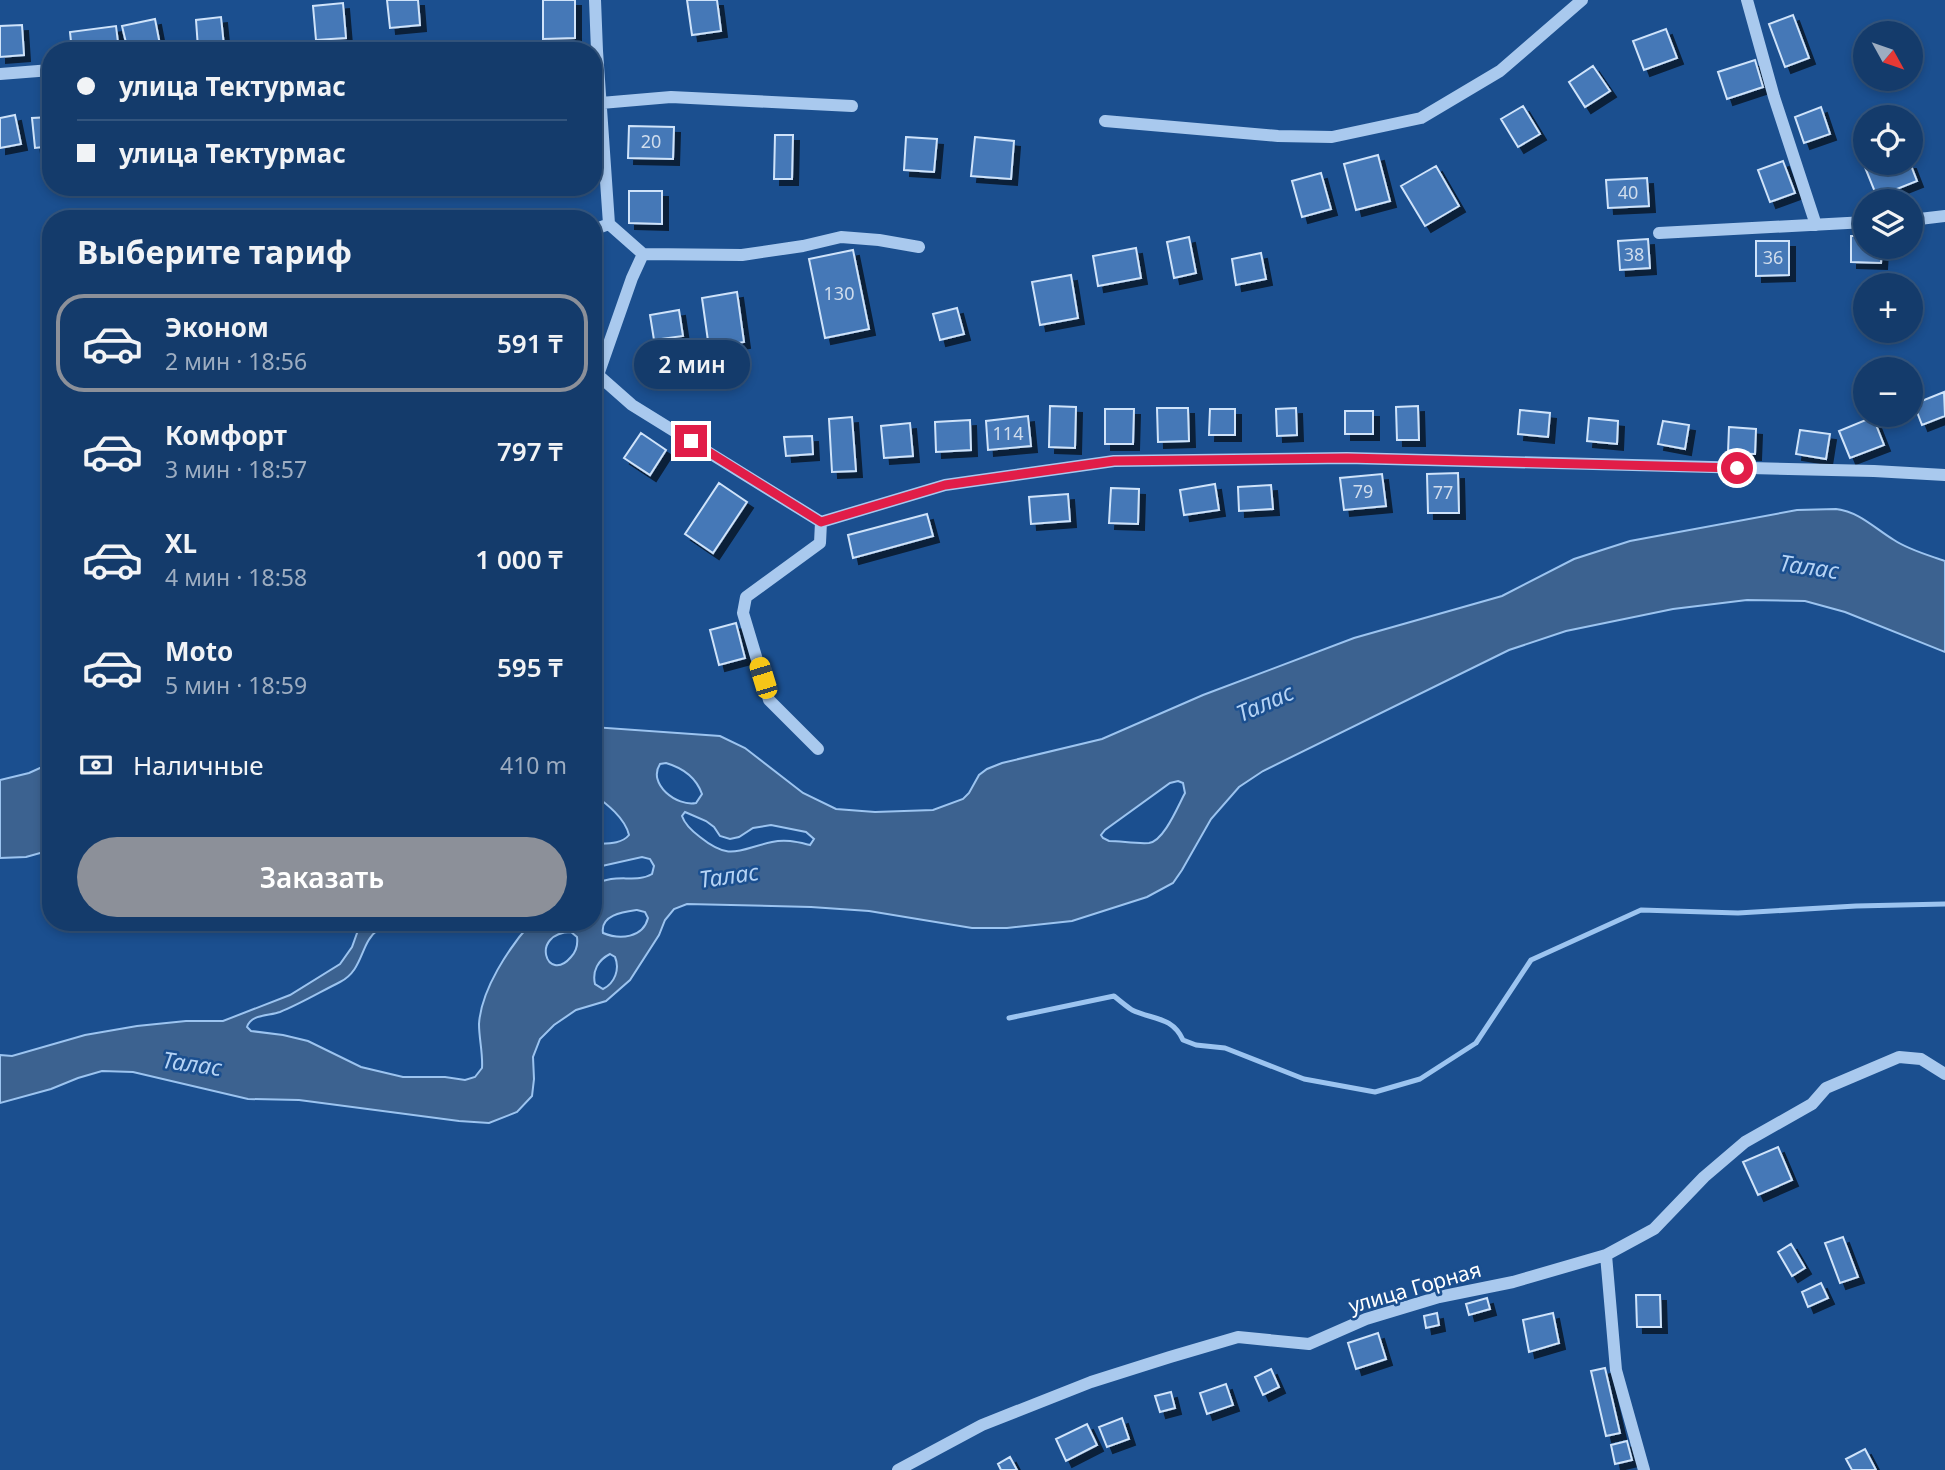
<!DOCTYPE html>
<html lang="ru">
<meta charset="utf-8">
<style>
:root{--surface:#143b6b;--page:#214673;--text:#f1f3f6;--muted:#9dadc1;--line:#33557e;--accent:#8c9099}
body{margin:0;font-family:"Noto Sans",sans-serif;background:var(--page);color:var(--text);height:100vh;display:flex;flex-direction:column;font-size:26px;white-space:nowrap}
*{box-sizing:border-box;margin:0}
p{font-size:23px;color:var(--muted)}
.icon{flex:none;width:38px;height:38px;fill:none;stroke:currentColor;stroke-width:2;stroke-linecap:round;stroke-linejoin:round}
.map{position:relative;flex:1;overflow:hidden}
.side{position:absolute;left:42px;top:210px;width:560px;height:721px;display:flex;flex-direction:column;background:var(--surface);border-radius:28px;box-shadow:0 4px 10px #0003,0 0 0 2px var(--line)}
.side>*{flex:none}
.banner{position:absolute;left:42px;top:42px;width:560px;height:154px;border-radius:28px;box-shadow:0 4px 10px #0003,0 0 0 2px var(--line);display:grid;align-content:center;height:154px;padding:0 35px;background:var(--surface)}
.needle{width:46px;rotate:130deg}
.tools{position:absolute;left:1853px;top:21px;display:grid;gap:14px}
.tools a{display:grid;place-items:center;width:70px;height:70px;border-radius:50%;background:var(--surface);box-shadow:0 4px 10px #0003,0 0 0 2px var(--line);font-size:35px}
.end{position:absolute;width:32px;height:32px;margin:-16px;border:9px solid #e11d48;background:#fff;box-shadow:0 0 0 4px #fff}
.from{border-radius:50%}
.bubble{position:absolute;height:49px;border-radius:24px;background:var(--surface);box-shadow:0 4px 10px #0003,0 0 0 2px var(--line);font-size:23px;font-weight:600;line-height:49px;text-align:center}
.car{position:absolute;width:21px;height:42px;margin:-21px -10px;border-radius:9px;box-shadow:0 0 5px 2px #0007;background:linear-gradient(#f5c518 24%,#345 0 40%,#f5c518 0 76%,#345 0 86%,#f5c518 0)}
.banner b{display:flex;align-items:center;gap:24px;height:66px;font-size:26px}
.banner b+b{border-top:2px solid var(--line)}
.banner i{width:18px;height:18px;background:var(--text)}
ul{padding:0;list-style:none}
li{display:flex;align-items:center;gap:21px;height:98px;margin:0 14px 10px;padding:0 21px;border:4px solid transparent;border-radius:28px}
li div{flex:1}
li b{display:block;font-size:26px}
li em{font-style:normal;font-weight:600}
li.selected{border-color:var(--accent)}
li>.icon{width:63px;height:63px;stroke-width:1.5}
h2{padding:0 35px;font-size:32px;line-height:84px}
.pay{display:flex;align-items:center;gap:18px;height:77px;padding:0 35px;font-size:26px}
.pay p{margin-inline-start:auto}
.primary-button{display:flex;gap:14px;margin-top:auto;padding:14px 35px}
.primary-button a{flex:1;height:80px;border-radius:42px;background:var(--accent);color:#fff;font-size:28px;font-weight:600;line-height:80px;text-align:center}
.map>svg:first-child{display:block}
.water{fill:#3c6290;stroke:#9cc4f0;stroke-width:2;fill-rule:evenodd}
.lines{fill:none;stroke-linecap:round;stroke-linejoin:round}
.stream{stroke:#9cc4f0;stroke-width:5}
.building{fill:#4478b7;stroke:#cfe3fa;stroke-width:2;filter:url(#shadow)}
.minor{stroke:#a9c9ee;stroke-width:12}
.route{stroke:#e11d48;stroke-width:9}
.labels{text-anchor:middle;stroke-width:5;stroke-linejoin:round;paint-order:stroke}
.number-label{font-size:18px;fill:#d0dded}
.street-label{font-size:21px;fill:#fff;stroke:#1b4f8f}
.water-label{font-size:23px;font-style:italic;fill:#b5d3f5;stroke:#1b4f8f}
</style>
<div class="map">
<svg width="1945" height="1470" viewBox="0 0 1945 1470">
<defs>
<filter id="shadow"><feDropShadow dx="6" dy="6" stdDeviation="0" flood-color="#0009"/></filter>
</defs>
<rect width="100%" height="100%" fill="#1b4f8f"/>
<path class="water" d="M1836 509C1860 512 1874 528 1894 540 1909 550 1928 555 1945 561V652L1845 612 1805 601 1747 600 1673 609 1566 631 1509 650 1263 771 1239 787 1211 819 1182 870 1173 883 1147 897 1072 921 1007 928H972L869 911 811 907 687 904 674 909 665 920 659 935 630 980 606 1001 576 1010 554 1025 540 1039 533 1057 534 1079 532 1096 517 1112 489 1123 459 1121 299 1100 248 1099 133 1072 102 1071 78 1078 51 1089 0 1103V1055L12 1056 85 1035 137 1026 186 1021H223L290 995 340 964 352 947 361 922H398C392 924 384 926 378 930 360 942 364 970 340 982 320 992 300 1004 280 1012 269 1016 251 1014 247 1027L251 1031 283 1035 308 1041 361 1067 403 1077H445L465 1080 475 1077 482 1068C483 1053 479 1039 479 1024 481 990 509 947 532 922H593V884C599 882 605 880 611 879 624 877 641 881 652 874L654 866 650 859 642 857 593 868V844C605 843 621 845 629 835 625 818 607 804 593 794V727L720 736 745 748 803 793 836 809 875 812 933 810 963 799 969 793 979 775 987 769 1002 763 1102 739 1203 695 1354 638 1502 596 1574 559 1630 541 1797 510ZM666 763C683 768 696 777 702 794L696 803C677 807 647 784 660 764ZM1178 781 1183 783 1185 793C1178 806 1164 841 1149 843 1136 844 1121 841 1109 841L1103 838 1101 835 1105 830 1170 783ZM685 812 706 821 714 827 720 836 730 839 739 837 753 828 771 825 806 832 814 839 810 845C797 842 786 839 772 842 739 849 731 862 700 837 692 831 685 825 682 816ZM637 910 645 912 648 918C643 938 620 940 603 933 600 915 623 912 637 910ZM571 932 577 937C578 945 577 951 571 957 547 985 529 933 571 932ZM610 954 615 957C620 969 615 983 603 989L595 984C592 971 598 960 610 954Z
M51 763V850L26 857 0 858V780L29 773Z"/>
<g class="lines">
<path class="stream" d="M1009 1018 1114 996C1120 1001 1126 1006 1132 1010 1153 1020 1172 1016 1183 1040L1196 1045 1225 1048 1304 1079 1375 1092 1420 1079 1476 1043 1531 960 1641 910 1738 913 1856 906 1945 904"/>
</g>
<path class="building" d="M387 0H418L420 25 390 28Z
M543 0H575V38L543 39Z
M687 0H717L721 31 692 35Z
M343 3 346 38 316 40 313 6Z
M1793 15 1809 58 1785 67 1769 24Z
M221 17 224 46 198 48 196 20Z
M155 19 161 50 128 51 122 26Z
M22 25 24 55 0 57V26Z
M116 26 119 51H72L70 32Z
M1666 29 1677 58 1644 70 1633 41Z
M1755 60 1763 87 1727 99 1718 72Z
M1593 66 1610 91 1585 107 1569 82Z
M1523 106 1540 134 1518 147 1501 119Z
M1821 107 1830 134 1804 143 1795 117Z
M15 115 21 144 0 148V118Z
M51 117V146L35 148 32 118Z
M629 126 674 127 673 159 628 158Z
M775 135H793L792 179H774Z
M906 137 937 139 934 172 904 170Z
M975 137 1014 141 1011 179 971 176Z
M1378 155 1390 201 1356 210 1344 164Z
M1866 158V163H1910L1917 181 1877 197 1862 160Z
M1783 161 1795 193 1770 202 1758 170Z
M1436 166 1459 206 1425 226 1401 186Z
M1321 173 1331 209 1302 217 1292 181Z
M1647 178 1649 206 1608 208 1606 180Z
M629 191H662V224L629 223Z
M1851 236H1866V247H1882L1881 263 1851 262Z
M1189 237 1196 273 1174 278 1167 242Z
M1648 239 1650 268 1620 270 1618 241Z
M1756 241H1789V275L1756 276Z
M1136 248 1141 278 1098 286 1093 256Z
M853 250 869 329 825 338 809 259Z
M1261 253 1266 279 1236 285 1232 259Z
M1071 275 1078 318 1040 325 1032 282Z
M737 292 744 342 709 348 702 298Z
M957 308 964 334 940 340 933 314Z
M679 310 683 336 654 340 650 315Z
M1944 392 1945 416 1922 425 1914 404Z
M1050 406 1076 407 1075 448 1049 447Z
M1418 406 1419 440H1397L1396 407Z
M1157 408H1188L1189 441 1158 442Z
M1296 408 1297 435 1277 436 1276 409Z
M1105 409H1134L1133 444H1105Z
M1210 409H1235V435H1209Z
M1520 410 1550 413 1548 437 1518 434Z
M1345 411H1373V434H1345Z
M1028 416 1031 446 988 450 986 421Z
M852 417 856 471 832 472 829 419Z
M1873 417 1884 445 1850 458 1839 431Z
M1589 418 1618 421 1617 444 1587 441Z
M970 420 971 450 936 452 935 422Z
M1663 421 1689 425 1685 449 1658 444Z
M910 423 913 456 884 458 881 426Z
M1729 427 1756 429 1755 454 1728 453Z
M1800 430 1830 434 1826 459 1796 454Z
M641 433 666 450 650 475 624 458Z
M812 436 813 454 786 456 784 437Z
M1458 473 1459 513H1428L1427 474Z
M1382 474 1386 506 1344 510 1340 478Z
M719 483 747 502 713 553 685 534Z
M1215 484 1219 510 1184 515 1180 490Z
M1271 485 1273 509 1239 511 1238 487Z
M1111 488 1139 489 1138 524 1109 523Z
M1068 494 1070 521 1031 524 1029 497Z
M927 514 933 536 853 558 848 535Z
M736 623 745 658 719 665 710 630Z
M1778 1147 1792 1180 1758 1195 1743 1162Z
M1843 1237 1858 1277 1840 1283 1825 1243Z
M1791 1244 1805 1268 1792 1276 1778 1252Z
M1821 1283 1828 1298 1808 1307 1802 1292Z
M1636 1295H1660L1661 1327H1637Z
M1487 1298 1490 1309 1469 1315 1466 1304Z
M1437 1313 1439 1325 1426 1328 1424 1316Z
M1553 1313 1559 1343 1529 1352 1523 1320Z
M1378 1333 1386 1359 1356 1369 1348 1343Z
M1605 1368 1620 1433 1606 1436 1591 1371Z
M1271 1369 1279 1387 1263 1395 1255 1377Z
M1226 1384 1233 1405 1207 1414 1200 1393Z
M1171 1392 1175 1408 1160 1412 1155 1396Z
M1122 1418 1129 1439 1107 1447 1099 1427Z
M1087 1424 1097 1445 1066 1461 1056 1439Z
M1627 1441 1632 1460 1615 1464 1611 1445Z
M1865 1449 1876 1470H1852L1846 1459Z
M1010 1457 1017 1470H1001L998 1464Z"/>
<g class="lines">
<path class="minor" d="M595 0 597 51 609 224 643 254 632 278 598 375 632 405 821 522 945 485 1114 461 1347 458 1874 471 1945 475
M1747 0 1774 97 1816 225
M0 74 51 70
M601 103 671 97 852 106
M1105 121 1278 136 1332 137 1421 118 1500 71 1582 0
M1911 220 1945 216
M593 230 609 224
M1659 233 1866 222
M643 254 742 255 803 246 841 237 879 240 919 247
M818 749 769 700 743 613 746 597 820 543 821 522
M1606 1255 1616 1370 1644 1470
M898 1470 982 1425 1091 1382 1170 1357 1238 1337 1309 1344 1366 1319 1439 1297 1513 1282 1606 1255 1654 1229 1704 1177 1745 1142 1812 1104 1826 1088 1899 1057 1921 1059 1945 1074"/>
</g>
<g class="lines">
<path class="route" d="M691 441 821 522 945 485 1114 461 1347 458 1737 468"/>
</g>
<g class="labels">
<g class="number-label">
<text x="651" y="148">20</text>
<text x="1628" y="199">40</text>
<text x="1634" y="261">38</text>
<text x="1773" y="264">36</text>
<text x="839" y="300">130</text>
<text x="1008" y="440">114</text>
<text x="1363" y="498">79</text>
<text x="1443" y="499">77</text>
</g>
<g class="street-label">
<text transform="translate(1415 1288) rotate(-16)" y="7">улица Горная</text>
</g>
<g class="water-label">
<text transform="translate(1809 567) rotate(8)" y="8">Талас</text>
<text transform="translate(1265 703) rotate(-24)" y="8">Талас</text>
<text transform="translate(729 876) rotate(-8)" y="8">Талас</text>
<text transform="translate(192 1064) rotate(8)" y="8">Талас</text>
</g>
</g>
</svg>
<div class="tools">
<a><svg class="needle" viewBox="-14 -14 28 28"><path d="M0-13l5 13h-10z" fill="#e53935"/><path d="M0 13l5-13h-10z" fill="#9dadc1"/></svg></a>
<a><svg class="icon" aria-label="locate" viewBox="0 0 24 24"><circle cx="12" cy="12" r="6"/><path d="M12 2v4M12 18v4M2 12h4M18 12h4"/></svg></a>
<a><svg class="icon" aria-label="layers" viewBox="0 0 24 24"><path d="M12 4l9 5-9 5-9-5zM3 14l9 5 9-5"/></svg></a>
<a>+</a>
<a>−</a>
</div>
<i class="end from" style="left:1737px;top:468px"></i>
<i class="end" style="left:691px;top:441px"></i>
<div class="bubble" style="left:634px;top:340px;width:116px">2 мин</div>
<i class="car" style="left:763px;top:678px;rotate:343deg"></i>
<div class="banner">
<b><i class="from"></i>улица Тектурмас</b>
<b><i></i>улица Тектурмас</b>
</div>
<section class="side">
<h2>Выберите тариф</h2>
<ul>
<li class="selected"><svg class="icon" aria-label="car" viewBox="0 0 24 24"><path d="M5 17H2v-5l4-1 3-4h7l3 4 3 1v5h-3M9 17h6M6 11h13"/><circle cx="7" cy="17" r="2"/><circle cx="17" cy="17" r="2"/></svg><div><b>Эконом</b><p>2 мин · 18:56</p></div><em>591 ₸</em></li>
<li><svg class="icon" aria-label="car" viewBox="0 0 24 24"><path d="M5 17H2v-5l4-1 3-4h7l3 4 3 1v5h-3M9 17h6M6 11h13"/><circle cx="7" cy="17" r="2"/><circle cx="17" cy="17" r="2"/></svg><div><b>Комфорт</b><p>3 мин · 18:57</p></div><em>797 ₸</em></li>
<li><svg class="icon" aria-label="car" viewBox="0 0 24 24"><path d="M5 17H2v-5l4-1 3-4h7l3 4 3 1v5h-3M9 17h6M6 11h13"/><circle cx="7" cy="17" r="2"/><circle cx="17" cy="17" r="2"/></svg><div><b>XL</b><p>4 мин · 18:58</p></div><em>1 000 ₸</em></li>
<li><svg class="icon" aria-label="car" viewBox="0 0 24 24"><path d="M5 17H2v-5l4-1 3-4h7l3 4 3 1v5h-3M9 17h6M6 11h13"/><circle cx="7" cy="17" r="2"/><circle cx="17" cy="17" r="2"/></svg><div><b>Moto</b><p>5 мин · 18:59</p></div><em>595 ₸</em></li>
</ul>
<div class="pay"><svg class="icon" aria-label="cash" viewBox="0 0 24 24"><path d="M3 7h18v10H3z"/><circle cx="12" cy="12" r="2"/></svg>Наличные<p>410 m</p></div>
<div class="primary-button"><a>Заказать</a></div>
</section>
</div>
